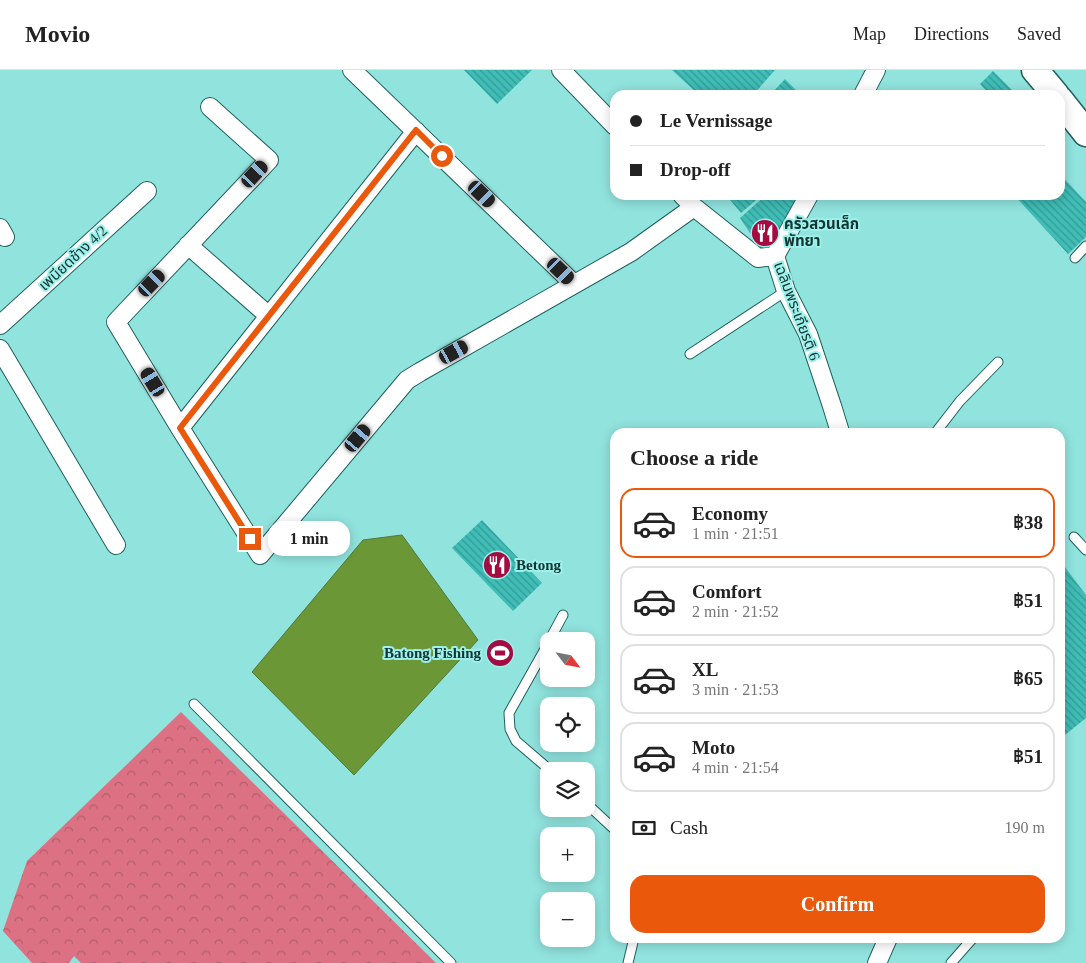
<!DOCTYPE html>
<meta charset="utf-8">
<style>
:root{--surface:#fff;--page:#f6f6f6;--text:#222;--muted:#767676;--line:#e0e0e0;--accent:#ea580c}
body{margin:0;font-family:"Times New Roman","Noto Sans Thai",serif;background:var(--page);color:var(--text);height:100vh;display:flex;flex-direction:column;font-size:19px;white-space:nowrap}
*{box-sizing:border-box;margin:0}
p{font-size:16px;color:var(--muted)}
.icon{flex:none;width:28px;height:28px;fill:none;stroke:currentColor;stroke-width:2;stroke-linecap:round;stroke-linejoin:round}
.map{position:relative;flex:1;overflow:hidden}
.drawer{position:absolute;left:610px;top:358px;width:455px;height:515px;display:flex;flex-direction:column;background:var(--surface);border-radius:15px;box-shadow:0 2px 12px #0003}
.drawer>*{flex:none}
.guide{position:absolute;left:610px;top:20px;width:455px;height:110px;border-radius:15px;box-shadow:0 2px 12px #0003;display:grid;align-content:center;height:110px;padding:0 20px;background:var(--surface)}
.needle{width:32px;rotate:122deg}
.fabs{position:absolute;left:540px;top:562px;display:grid;gap:10px}
.fabs a{display:grid;place-items:center;width:55px;height:55px;border-radius:10px;background:var(--surface);box-shadow:0 2px 12px #0003;font-size:25px}
.end{position:absolute;width:22px;height:22px;margin:-11px;border:6px solid #ea580c;background:#fff;box-shadow:0 0 0 2px #fff}
.from{border-radius:50%}
.bubble{position:absolute;height:35px;border-radius:15px;background:var(--surface);box-shadow:0 2px 12px #0003;font-size:16px;font-weight:600;line-height:35px;text-align:center}
.car{position:absolute;width:15px;height:30px;margin:-15px -8px;border-radius:6px;box-shadow:0 0 4px 1px #0007;background:linear-gradient(#222 24%,#8ab4d8 0 40%,#222 0 76%,#8ab4d8 0 86%,#222 0)}
.guide b{display:flex;align-items:center;gap:18px;height:48px;font-size:19px}
.guide b+b{border-top:1px solid var(--line)}
.guide i{width:12px;height:12px;background:var(--text)}
ul{padding:0;list-style:none}
li{display:flex;align-items:center;gap:15px;height:70px;margin:0 10px 8px;padding:0 10px;border:2px solid var(--line);border-radius:15px}
li div{flex:1}
li b{display:block;font-size:19px}
li em{font-style:normal;font-weight:600}
li.current{border-color:var(--accent)}
li>.icon{width:45px;height:45px;stroke-width:1.5}
h2{padding:0 20px;font-size:22px;line-height:60px}
.pay{display:flex;align-items:center;gap:12px;height:55px;padding:0 20px;font-size:19px}
.pay p{margin-inline-start:auto}
.primary-button{display:flex;gap:10px;margin-top:auto;padding:10px 20px}
.primary-button a{flex:1;height:58px;border-radius:15px;background:var(--accent);color:#fff;font-size:20px;font-weight:600;line-height:58px;text-align:center}
header{display:flex;align-items:center;gap:30px;box-sizing:border-box;height:70px;padding:0 25px;background:var(--surface);border-bottom:1px solid var(--line)}
header strong{font-size:24px}
nav{display:flex;gap:28px;margin-inline-start:auto;font-size:18px}
.map>svg:first-child{display:block}
.forest{fill:url(#forest-crowns)}
.water{fill:#6b9737;stroke:#507a36}
.building{fill:url(#building-back-hatch)}
.lines{fill:none;stroke-linecap:round;stroke-linejoin:round}
.service-casing{stroke:#20605d;stroke-width:11}
.minor-casing{stroke:#20605d;stroke-width:20}
.secondary-casing{stroke:#20605d;stroke-width:29}
.service{stroke:#fff;stroke-width:9}
.minor{stroke:#fff;stroke-width:18}
.secondary{stroke:#fff;stroke-width:26}
.route{stroke:#ea580c;stroke-width:6}
.labels{text-anchor:middle;stroke-width:4;stroke-linejoin:round;paint-order:stroke}
.poi-label{font-size:15px;font-weight:bold;fill:#123533;stroke:#9ef0eb;text-anchor:start}
.street-label{font-size:15px;fill:#123533;stroke:#9ef0eb}
</style>
<header>
<strong>Movio</strong>
<nav><a>Map</a><a>Directions</a><a>Saved</a></nav>
</header>
<div class="map">
<svg width="1086" height="893" viewBox="0 0 1086 893">
<defs>
<pattern id="forest-crowns" width="20" height="18" patternUnits="userSpaceOnUse" patternTransform="scale(1.25)"><rect width="20" height="18" fill="#dd7184"/><path d="M2 6a3 3 0 1 1 6 0M12 15a3 3 0 1 1 6 0" fill="none" stroke="#b25e6d"/></pattern>
<pattern id="building-back-hatch" width="6" height="6" patternUnits="userSpaceOnUse" patternTransform="scale(1.25)"><rect width="6" height="6" fill="#3fbdb6"/><path d="M-1 5l2 2M0 0l6 6M5-1l2 2" fill="none" stroke="#339a95"/></pattern>
</defs>
<rect width="100%" height="100%" fill="#91e3de"/>
<path class="forest" d="M181 642 436 893H81L74 886 69 893H32L3 861 27 791Z"/>
<path class="water" d="M402 465 478 570 354 705 252 602 363 470Z"/>
<path class="building" d="M464 0H532L497 34Z
M672 0H775L753 25H699Z
M993 1 1017 25H990L980 14Z
M785 9 801 25H770Z
M1060 104 1086 132V167L1068 184 1014 125H1060Z
M726 125H762L741 143Z
M766 125H795L797 126 773 178 761 180 740 148Z
M482 450 542 513 513 541 452 478Z
M1062 493 1086 525V648L1060 669V494Z"/>
<g class="lines">
<defs>
<path id="service" d="M1075 188 1086 176
M690 284 786 221
M936 362 960 331 998 292
M1074 467 1086 480
M549 571 563 545
M549 572 509 643 510 659 516 671 551 701
M194 634 451 893
M586 733 615 760
M628 893 634 868
M951 893 973 868"/>
<path id="minor" d="M352 0 574 214
M561 0 615 56
M863 25 876 0
M210 37 269 90 116 252 180 358 260 485 407 310 420 302 631 182 694 137
M682 125 694 137 758 188 775 186
M809 125 775 186 786 221 808 264 832 336 840 362
M0 158 5 167
M188 175 269 246
M0 255 147 121
M0 279 116 475
M180 358 416 61
M877 893 888 868"/>
<path id="secondary" d="M1035 0 1056 25
M1060 30 1086 63"/>
</defs>
<use href="#service" class="service-casing"/>
<use href="#minor" class="minor-casing"/>
<use href="#secondary" class="secondary-casing"/>
<use href="#service" class="service"/>
<use href="#minor" class="minor"/>
<use href="#secondary" class="secondary"/>
</g>
<g class="lines">
<path class="route" d="M250 469 180 358 416 60 442 86"/>
</g>
<defs>
<symbol id="restaurant-disc" viewBox="-11 -11 22 22"><circle r="9.5" fill="#a40b41" stroke="#9ef0eb"/><path d="M-5-6h1v4h1v-4h1v4h1v-4h1v5L-1.5 .5V6h-2V.5L-5-1ZM5-6V6H3V1.5H1.5Q1.5-4 5-6Z" fill="#fff"/></symbol>
<symbol id="stadium-disc" viewBox="-11 -11 22 22"><circle r="9.5" fill="#a40b41" stroke="#9ef0eb"/><path d="M0-5a6.5 5 0 1 0 0 10a6.5 5 0 1 0 0-10ZM-3.5-1.8h7v3.6h-7Z" fill="#fff"/></symbol>
</defs>
<g fill-rule="evenodd">
<use href="#restaurant-disc" x="749" y="147" width="32" height="32"/>
<use href="#restaurant-disc" x="481" y="479" width="32" height="32"/>
<use href="#stadium-disc" x="484" y="567" width="32" height="32"/>
</g>
<g class="labels">
<g class="poi-label">
<text x="784" y="159">ครัวสวนเล็ก<tspan x="784" dy="17">พัทยา</tspan></text>
<text x="516" y="500">Betong</text>
<text x="481" y="588" text-anchor="end">Batong Fishing</text>
</g>
<g class="street-label">
<text transform="translate(73 188) rotate(-43)" y="5">เพนียดช้าง 4/2</text>
<text transform="translate(797 241) rotate(69)" y="5">เฉลิมพระเกียรติ 6</text>
</g>
</g>
</svg>
<div class="fabs">
<a><svg class="needle" viewBox="-14 -14 28 28"><path d="M0-13l5 13h-10z" fill="#e53935"/><path d="M0 13l5-13h-10z" fill="#767676"/></svg></a>
<a><svg class="icon" aria-label="locate" viewBox="0 0 24 24"><circle cx="12" cy="12" r="6"/><path d="M12 2v4M12 18v4M2 12h4M18 12h4"/></svg></a>
<a><svg class="icon" aria-label="layers" viewBox="0 0 24 24"><path d="M12 4l9 5-9 5-9-5zM3 14l9 5 9-5"/></svg></a>
<a>+</a>
<a>−</a>
</div>
<i class="end from" style="left:442px;top:86px"></i>
<i class="end" style="left:250px;top:469px"></i>
<div class="bubble" style="left:268px;top:451px;width:82px">1 min</div>
<i class="car" style="left:255px;top:104px;rotate:43deg"></i>
<i class="car" style="left:482px;top:124px;rotate:134deg"></i>
<i class="car" style="left:561px;top:201px;rotate:134deg"></i>
<i class="car" style="left:152px;top:213px;rotate:44deg"></i>
<i class="car" style="left:454px;top:282px;rotate:61deg"></i>
<i class="car" style="left:153px;top:312px;rotate:329deg"></i>
<i class="car" style="left:358px;top:368px;rotate:40deg"></i>
<div class="guide">
<b><i class="from"></i>Le Vernissage</b>
<b><i></i>Drop-off</b>
</div>
<section class="drawer">
<h2>Choose a ride</h2>
<ul>
<li class="current"><svg class="icon" aria-label="car" viewBox="0 0 24 24"><path d="M5 17H2v-5l4-1 3-4h7l3 4 3 1v5h-3M9 17h6M6 11h13"/><circle cx="7" cy="17" r="2"/><circle cx="17" cy="17" r="2"/></svg><div><b>Economy</b><p>1 min · 21:51</p></div><em>฿38</em></li>
<li><svg class="icon" aria-label="car" viewBox="0 0 24 24"><path d="M5 17H2v-5l4-1 3-4h7l3 4 3 1v5h-3M9 17h6M6 11h13"/><circle cx="7" cy="17" r="2"/><circle cx="17" cy="17" r="2"/></svg><div><b>Comfort</b><p>2 min · 21:52</p></div><em>฿51</em></li>
<li><svg class="icon" aria-label="car" viewBox="0 0 24 24"><path d="M5 17H2v-5l4-1 3-4h7l3 4 3 1v5h-3M9 17h6M6 11h13"/><circle cx="7" cy="17" r="2"/><circle cx="17" cy="17" r="2"/></svg><div><b>XL</b><p>3 min · 21:53</p></div><em>฿65</em></li>
<li><svg class="icon" aria-label="car" viewBox="0 0 24 24"><path d="M5 17H2v-5l4-1 3-4h7l3 4 3 1v5h-3M9 17h6M6 11h13"/><circle cx="7" cy="17" r="2"/><circle cx="17" cy="17" r="2"/></svg><div><b>Moto</b><p>4 min · 21:54</p></div><em>฿51</em></li>
</ul>
<div class="pay"><svg class="icon" aria-label="cash" viewBox="0 0 24 24"><path d="M3 7h18v10H3z"/><circle cx="12" cy="12" r="2"/></svg>Cash<p>190 m</p></div>
<div class="primary-button"><a>Confirm</a></div>
</section>
</div>
